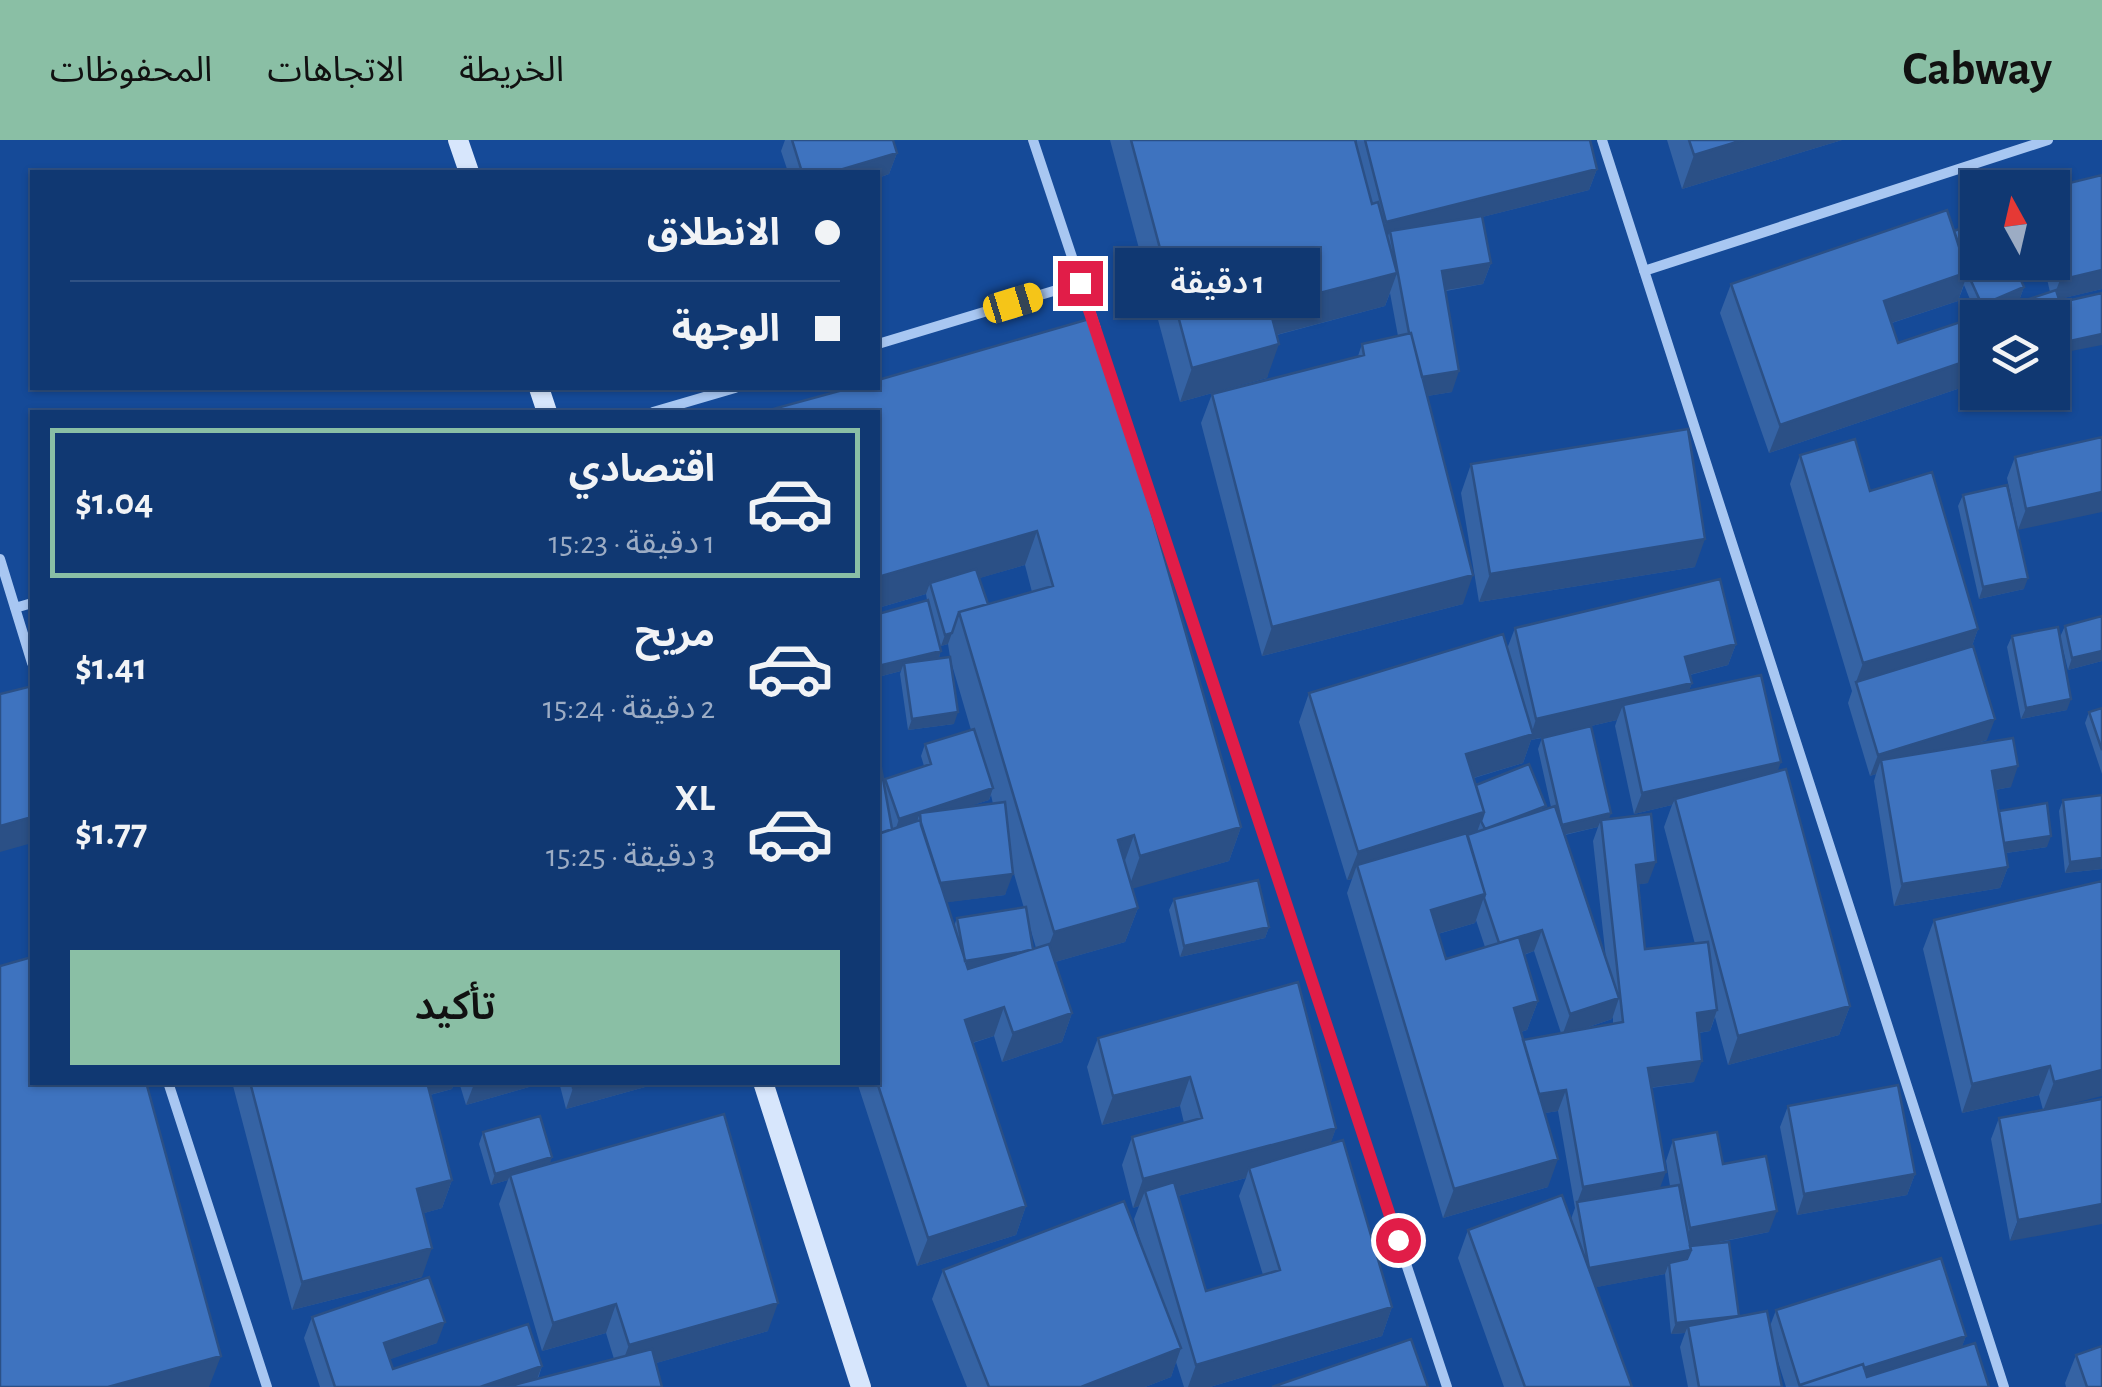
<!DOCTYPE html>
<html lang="ar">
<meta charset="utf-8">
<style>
:root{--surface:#103872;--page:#193f77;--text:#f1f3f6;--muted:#9cacc4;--line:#305284;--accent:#8abfa5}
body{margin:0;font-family:"Alegreya Sans","Noto Sans Arabic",sans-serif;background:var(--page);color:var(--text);direction:rtl;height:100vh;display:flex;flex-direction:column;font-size:38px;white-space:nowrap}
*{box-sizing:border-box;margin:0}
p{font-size:32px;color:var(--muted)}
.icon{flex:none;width:55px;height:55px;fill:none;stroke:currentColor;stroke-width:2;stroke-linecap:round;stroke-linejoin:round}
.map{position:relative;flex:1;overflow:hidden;direction:ltr}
.side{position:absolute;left:30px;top:270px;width:850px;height:675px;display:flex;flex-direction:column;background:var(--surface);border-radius:0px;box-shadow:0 2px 8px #0004,0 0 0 2px var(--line);direction:rtl}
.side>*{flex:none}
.banner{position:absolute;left:30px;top:30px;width:850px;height:220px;border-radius:0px;box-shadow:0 2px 8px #0004,0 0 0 2px var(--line);direction:rtl;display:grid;align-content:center;height:220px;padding:0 40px;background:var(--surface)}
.needle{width:65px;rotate:352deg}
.fabs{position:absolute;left:1960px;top:30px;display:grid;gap:20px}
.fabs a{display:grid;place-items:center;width:110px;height:110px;border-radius:0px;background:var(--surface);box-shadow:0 2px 8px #0004,0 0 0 2px var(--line);font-size:50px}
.end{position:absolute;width:45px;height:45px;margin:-22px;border:12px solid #e11d48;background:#fff;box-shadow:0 0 0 5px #fff}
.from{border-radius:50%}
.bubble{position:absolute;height:70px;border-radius:0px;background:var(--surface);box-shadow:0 2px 8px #0004,0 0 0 2px var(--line);font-size:32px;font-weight:600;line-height:70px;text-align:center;direction:rtl}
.car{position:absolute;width:30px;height:60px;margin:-30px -15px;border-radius:12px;box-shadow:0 0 8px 2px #0007;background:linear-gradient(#f5c518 24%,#345 0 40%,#f5c518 0 76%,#345 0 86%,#f5c518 0)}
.banner b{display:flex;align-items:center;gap:35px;height:95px;font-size:38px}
.banner b+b{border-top:2px solid var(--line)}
.banner i{width:25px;height:25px;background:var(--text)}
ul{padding:18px 0 0;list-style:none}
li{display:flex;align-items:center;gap:30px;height:150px;margin:0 20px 15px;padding:0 20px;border:5px solid transparent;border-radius:0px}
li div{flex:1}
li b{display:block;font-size:38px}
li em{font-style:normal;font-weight:600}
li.current{border-color:var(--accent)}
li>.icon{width:90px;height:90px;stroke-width:1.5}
.cta{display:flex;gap:20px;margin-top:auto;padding:20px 40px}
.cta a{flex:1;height:115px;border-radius:0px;background:var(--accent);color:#111;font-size:40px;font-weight:600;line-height:115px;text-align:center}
header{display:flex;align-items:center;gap:60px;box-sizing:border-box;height:140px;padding:0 50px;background:var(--accent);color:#111}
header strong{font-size:48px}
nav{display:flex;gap:55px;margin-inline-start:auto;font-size:35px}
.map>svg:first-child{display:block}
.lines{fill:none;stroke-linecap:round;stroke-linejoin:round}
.street{stroke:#a8c7f2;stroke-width:10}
.secondary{stroke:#d7e6fc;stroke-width:20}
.wall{fill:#3563a4;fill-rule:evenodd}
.shaded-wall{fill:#2b5086}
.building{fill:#3e73bf;stroke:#2b5086;stroke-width:2.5}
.route{stroke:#e11d48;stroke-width:12}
</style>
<header>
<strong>Cabway</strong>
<nav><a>الخريطة</a><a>الاتجاهات</a><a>المحفوظات</a></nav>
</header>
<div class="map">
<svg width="2102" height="1247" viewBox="0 0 2102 1247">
<rect width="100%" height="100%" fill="#154a98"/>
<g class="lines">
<path class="street" d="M1033 0 1096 189
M1602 0 2004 1247
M1644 131 2048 0
M878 204 1080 143
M1115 248 1447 1247
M653 272 735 248
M0 419 32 523
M15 468 32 463
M168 942 267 1247"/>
<path class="secondary" d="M458 0 469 32
M539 248 547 272
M763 942 861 1247"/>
</g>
<path class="wall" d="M785 0H893L897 13 889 34 878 38V32H788L781 11Z
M1110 0H1355L1356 4 1357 0H1590L1597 29 1589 50 1482 77 1491 123 1483 144 1446 151 1452 252 1427 256 1463 464 1262 516 1201 283 1212 254 1358 216 1362 204 1398 196 1390 153 1385 166 1277 195 1267 238 1180 262Z
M1667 0H1842L1682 49Z
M2102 35V149L2059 159 2061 164 2102 153 2066 212 2063 199 2058 215 1978 178V242L1769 313 1720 173 1731 144 1954 91 2024 147 2020 158 1977 176 1964 145 1958 161 1892 183 1898 203 2050 152 2043 122H2052V48Z
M1096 177 1241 687 1229 721 1132 748 1138 768 1125 802 1055 822 1072 873 1062 902 1002 922 994 896 973 903 1026 1066 1016 1095 917 1126 857 942H878L884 643 885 639 924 626 921 616 925 604 971 590 950 518 954 584 908 590 900 534 901 531 878 537V474L927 460 926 454 878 468ZM1025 425 1032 452 988 464 979 438ZM948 504 950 517 939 518 941 506ZM991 655 993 664 966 667 989 660ZM1012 727 1024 768 957 778 954 786 946 762 1005 755ZM1029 784 1036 808 1033 809Z
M2102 297 2018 390 2007 338 2015 317Z
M1800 315 1870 351 1978 489 1972 506 1987 600 1973 605 2011 647 1995 650 1999 671 2047 707 2006 713 2008 727 2000 748 1894 766 1874 641 1876 634 1870 636 1848 563 1852 551 1790 344Z
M1471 324 1695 427 1479 462 1461 353Z
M1963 355 2024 449 1979 459 1958 366Z
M2102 476V521L2068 530 2060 497 2065 486Z
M1515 488 1736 504 1728 525 1690 535 1692 543 1689 550 1777 631 1850 866 1839 895 1728 925 1715 877 1710 891 1699 893 1694 942 1651 948 1660 1048 1670 1046 1666 1021 1673 1000 1723 1024 1769 1092 1711 1104 1739 1177 1770 1186 1776 1170 1966 1196 1962 1206 1989 1247H1786L1776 1215 1782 1247H1688L1680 1207 1685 1193 1671 1194 1665 1134 1596 1147 1632 1247H1504L1458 1118 1468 1090 1571 1079 1575 1068 1558 971 1545 973 1548 1047 1443 1078 1347 753 1352 739 1347 740 1299 582 1309 553 1507 509ZM1617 580 1615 586 1634 674 1672 665 1664 687 1695 804 1645 809 1639 744 1648 743 1609 679 1591 586ZM1542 598 1538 609 1551 667 1544 670 1476 645 1474 638 1523 623 1531 600ZM1598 687 1593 701 1606 819 1565 695ZM1476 780 1485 807 1446 819 1438 794 1475 783ZM1534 811 1561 893 1523 900 1521 892 1527 890 1538 861 1524 815ZM1613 876V884L1580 890 1612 879Z
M2012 496 2067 570 2021 579 2007 507Z
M2102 568V634L2085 583 2089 572Z
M2102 655V729L2065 733 2059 671 2063 660Z
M2102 741 2061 966 2010 1101 1991 999 1999 978 2043 970 2039 955 1962 973 1923 809 1934 780Z
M1174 759 1269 787 1265 798 1180 817 1169 770Z
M1098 898 1336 988 1330 1004 1392 1167 1382 1196 1210 1247H1184L1176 1222 1171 1237 1145 1247H967L932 1159 943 1130 1144 1114 1134 1079 1139 1066 1133 1068 1122 1025 1132 997 1184 983 1180 966 1102 985 1087 927ZM1246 1038 1239 1056 1263 1135 1206 1151 1178 1056Z
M232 942H454L452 949 430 955 452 1040 442 1068 424 1073 422 1137 292 1170Z
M459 942H531L529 947 466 965Z
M559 942H663L566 969Z
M1788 966 1915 1034 1907 1055 1797 1075 1780 987Z
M483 992 552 1017 549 1024 768 1191 656 1223 662 1247H320L304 1198 312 1177 437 1203 390 1219 393 1229 542 1226 538 1239 614 1219 606 1193 542 1211 499 1064 508 1040 491 1045 479 1004Z
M2076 1215 2102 1247H2066L2065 1243Z"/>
<path class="shaded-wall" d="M1743 0H1842L1682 49 1694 15Z
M897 13 889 34 878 38V32H833Z
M1597 29 1589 50 1392 100 1390 91 1386 101 1378 103 1386 82Z
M1491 123 1483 144 1435 152 1442 131Z
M2102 130V149L2052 161 2060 140Z
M1968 132 1958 161 1873 189 1884 161Z
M1397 133 1385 166 1257 200 1269 166Z
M2024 147 2020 158 1977 176 1982 165Z
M2068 186 2058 215 2052 216V191Z
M2102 194V205L2066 212 2070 201Z
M1279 204 1267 238 1180 262 1192 228Z
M1978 217V242L1769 313 1780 285Z
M1459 231 1452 252 1410 259 1418 238Z
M2102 352V372L2018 390 2026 369Z
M1037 391 1025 425 932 452 930 443 926 454 878 468V437Z
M1705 399 1695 427 1479 462 1490 434Z
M1473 435 1463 464 1262 516 1272 487Z
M2028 438 2024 449 1979 459 1983 447Z
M1978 489 1968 517 1856 542 1863 523Z
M952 493 948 504 941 506 945 495Z
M1736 504 1728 525 1677 538 1685 517Z
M941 511 937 522 904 523 901 531 878 537V526Z
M2102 511V521L2068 530 2072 518Z
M1692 543 1684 564 1623 565 1617 580 1531 600 1523 623 1456 643 1466 614 1531 595 1536 579Z
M2071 559 2067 570 2021 579 2026 568Z
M958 572 954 584 908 590 912 579Z
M1995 579 1987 600 1883 632 1881 620 1876 634 1870 636 1878 615Z
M1781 622 1773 644 1675 659 1672 665 1634 674 1642 653Z
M2018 626 2011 647 1984 652 1992 631Z
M993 648 989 660 921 682 920 673 916 684 895 691 899 679Z
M1484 672 1474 701 1357 725 1352 739 1347 740 1358 712Z
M1611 673 1607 685 1601 680 1598 687 1558 696 1562 685Z
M32 677V703L0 712V686Z
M1241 687 1229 721 1128 750 1140 716Z
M1134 695 1122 729 1118 700Z
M2051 696 2047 707 1999 714 2003 703Z
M2102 718V729L2065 733 2070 722Z
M1656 722 1648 743 1629 746 1636 725Z
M2008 727 2000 748 1894 766 1902 744Z
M1013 734 1005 755 927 765 935 744Z
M1485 754 1475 783 1420 799 1431 770Z
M1138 768 1125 802 1041 826 1054 792Z
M1269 787 1265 798 1180 817 1184 806Z
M1542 790 1534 811 1491 826 1499 805Z
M1033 810 961 833 965 821Z
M1619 858 1612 879 1562 896 1570 874Z
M1538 861 1527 890 1503 897 1514 868Z
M1850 866 1839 895 1728 925 1738 896Z
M1004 867 994 896 955 908 965 880Z
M1717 870 1710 891 1690 894 1697 873Z
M1072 873 1062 902 1002 922 1013 893Z
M1702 921 1694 942 1640 949 1648 928Z
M2050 926 2039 955 1962 973 1972 944Z
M2102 930V956L2043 971 2054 942Z
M1190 937 1180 966 1102 985 1113 956Z
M438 942H454L452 949 418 958 422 946Z
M479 942H531L529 947 466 965 474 944Z
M593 942H663L566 969 573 948Z
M1566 950 1558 971 1527 976 1534 955Z
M1336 988 1326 1017 1249 1028 1246 1038 1148 1064 1145 1051 1139 1066 1133 1068 1143 1039Z
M552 1017 548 1029 510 1035 508 1040 491 1045 495 1034Z
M1558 1019 1548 1047 1443 1078 1454 1049Z
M1666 1032 1658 1053 1577 1063 1583 1047Z
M1915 1034 1907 1055 1797 1075 1804 1054Z
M452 1040 442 1068 407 1078 417 1049Z
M2102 1064V1084L2010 1101 2018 1080Z
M1026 1066 1016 1095 917 1126 928 1098Z
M1777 1071 1769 1092 1683 1109 1690 1088Z
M432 1108 422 1137 292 1170 302 1142Z
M1691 1110 1683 1131 1669 1123 1665 1134 1582 1150 1589 1128Z
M778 1163 768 1191 618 1234 629 1205Z
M616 1164 606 1193 542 1211 553 1183Z
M1392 1167 1382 1196 1210 1247H1188L1196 1225Z
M1739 1176 1688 1186 1685 1193 1671 1194 1676 1183Z
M445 1182 437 1203 377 1224 384 1203Z
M1966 1196 1958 1217 1862 1247H1802Z
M1181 1208 1171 1237 1145 1247H1081Z
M221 1216 209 1247H108Z
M542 1226 534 1247H480Z"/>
<path class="building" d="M792 0H893L897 13 833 32H802Z
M1131 0H1355L1372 64 1378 62 1397 133 1269 166 1279 204 1192 228Z
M1365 0H1590L1597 29 1386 82Z
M1689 0H1743L1694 15Z
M2102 35V130L2060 140 2052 108V48H2049Z
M1947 70 1968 132 1884 161 1898 203 2056 150 2068 186 2052 191V178H1978V217L1780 285 1731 144Z
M1482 76 1491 123 1442 131 1459 231 1422 237 1411 193H1409L1390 91Z
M1978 81V122H2013L2024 147 1982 165 1967 132 1954 91Z
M2102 153V194L2070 201 2062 162Z
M1096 177 1241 687 1140 716 1134 695 1118 700 1138 768 1054 792 959 472 1053 446 1037 391 878 437V272H762L850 248H878V240Z
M1411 193 1473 435 1272 487 1212 254 1364 215 1362 204Z
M1688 289 1705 399 1490 434 1471 324Z
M2102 297V352L2026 369 2015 317Z
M1855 299 1870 351 1932 332 1978 489 1863 523 1800 315Z
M2007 345 2028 438 1983 447 1963 355Z
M976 429 988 464 959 472 952 493 945 495 930 443Z
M1720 439 1736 504 1685 517 1692 543 1536 579 1515 488Z
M928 460 941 511 878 526V474Z
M2102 476V511L2072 518 2065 486Z
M2058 487 2071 559 2026 568 2012 496Z
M1503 494 1533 594 1466 614 1484 672 1358 712 1309 553Z
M1973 506 1995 579 1878 615 1856 542Z
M950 517 958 572 912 579 904 523Z
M1761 535 1781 622 1642 653 1623 565Z
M32 546V677L0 686V554Z
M2102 568V610L2089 572Z
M1591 586 1611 673 1562 685 1542 598Z
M974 589 993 648 899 679 885 639 931 624 925 604Z
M2013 598 2018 626 1992 631 2008 727 1902 744 1881 620Z
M878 611 892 689 878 694Z
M1529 624 1546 666 1485 689 1481 681 1484 672 1476 645Z
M1786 629 1850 866 1738 896 1675 659Z
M2102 655V718L2070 722 2063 660Z
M1005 662 1013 734 940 743 921 685 920 673Z
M2047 663 2051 696 2004 703 1999 671Z
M1555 666 1619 858 1570 874 1542 790 1499 803 1484 758 1485 754 1467 695Z
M1651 674 1656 722 1636 725 1645 809 1708 802 1717 870 1697 873 1702 921 1648 928 1666 1032 1583 1047 1566 950 1539 954 1523 900 1623 882 1601 680Z
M920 680 968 829 1049 804 1072 873 1013 893 1004 867 965 880 1026 1066 928 1098 877 942 878 694Z
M1467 693 1485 754 1431 770 1446 819 1519 797 1538 861 1514 868 1558 1019 1454 1049 1357 725Z
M1258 740 1269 787 1184 806 1174 759Z
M2102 741V930L2054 942 2050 926 1972 944 1934 780Z
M1026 767 1033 809 1022 812 965 821 957 778Z
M32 817V942H146L221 1216 108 1247H0V826Z
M1298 842 1336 988 1143 1039 1132 997 1202 978 1190 937 1113 956 1098 898Z
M250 942H427L452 1040 417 1049 432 1108 302 1142Z
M572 942H593L573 948Z
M1898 945 1915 1034 1804 1054 1788 966Z
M2102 959V1064L2018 1080 1999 978Z
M724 974 778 1163 629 1205 616 1164 553 1183 510 1035Z
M540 976 552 1017 495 1034 483 992Z
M1717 992 1723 1024 1766 1016 1777 1071 1690 1088 1673 1000Z
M1343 1000 1392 1167 1196 1225 1145 1051 1174 1042 1206 1151 1280 1130 1249 1028Z
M1679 1045 1691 1110 1589 1128 1577 1062Z
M1562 1055 1632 1247H1525L1468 1090Z
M1124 1061 1181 1208 1081 1247H989L943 1130Z
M1729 1102 1739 1176 1676 1183 1669 1123 1687 1119 1691 1110 1690 1106Z
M1941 1118 1966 1196 1864 1228 1863 1224 1800 1245V1247L1776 1170Z
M429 1137 445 1182 384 1203 393 1229 528 1184 542 1226 480 1247H335L312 1177Z
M1767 1171 1782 1247H1699L1688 1186Z
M1411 1199 1428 1247H1272Z
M1975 1203 1989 1247H1800V1245L1863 1224 1867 1237Z
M2102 1206V1247H2087L2076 1215Z
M652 1209 662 1247H506Z"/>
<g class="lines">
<path class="route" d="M1080 143 1398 1100"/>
</g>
</svg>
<div class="fabs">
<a><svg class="needle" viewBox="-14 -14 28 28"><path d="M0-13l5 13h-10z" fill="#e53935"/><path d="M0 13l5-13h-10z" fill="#9cacc4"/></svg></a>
<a><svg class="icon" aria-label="layers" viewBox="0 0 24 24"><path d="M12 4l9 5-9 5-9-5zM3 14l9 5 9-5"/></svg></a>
</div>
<i class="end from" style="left:1398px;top:1100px"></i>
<i class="end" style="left:1080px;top:143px"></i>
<div class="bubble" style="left:1115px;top:108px;width:205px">1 دقيقة</div>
<i class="car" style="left:1013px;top:163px;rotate:73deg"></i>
<div class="banner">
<b><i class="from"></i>الانطلاق</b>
<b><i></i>الوجهة</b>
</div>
<section class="side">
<ul>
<li class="current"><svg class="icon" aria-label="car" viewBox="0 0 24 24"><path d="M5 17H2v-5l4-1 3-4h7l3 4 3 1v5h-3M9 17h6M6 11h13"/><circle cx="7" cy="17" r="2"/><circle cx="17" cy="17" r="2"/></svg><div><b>اقتصادي</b><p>1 دقيقة · 15:23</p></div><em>$1.04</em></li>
<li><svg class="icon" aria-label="car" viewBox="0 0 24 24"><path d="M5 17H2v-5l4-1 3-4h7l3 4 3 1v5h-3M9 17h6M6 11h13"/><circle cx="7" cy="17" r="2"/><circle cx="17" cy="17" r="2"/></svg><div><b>مريح</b><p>2 دقيقة · 15:24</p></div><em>$1.41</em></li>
<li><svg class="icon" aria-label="car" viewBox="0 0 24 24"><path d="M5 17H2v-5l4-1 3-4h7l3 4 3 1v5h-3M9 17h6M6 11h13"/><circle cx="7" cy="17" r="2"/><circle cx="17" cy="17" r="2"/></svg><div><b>XL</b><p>3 دقيقة · 15:25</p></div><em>$1.77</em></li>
</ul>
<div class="cta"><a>تأكيد</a></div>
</section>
</div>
